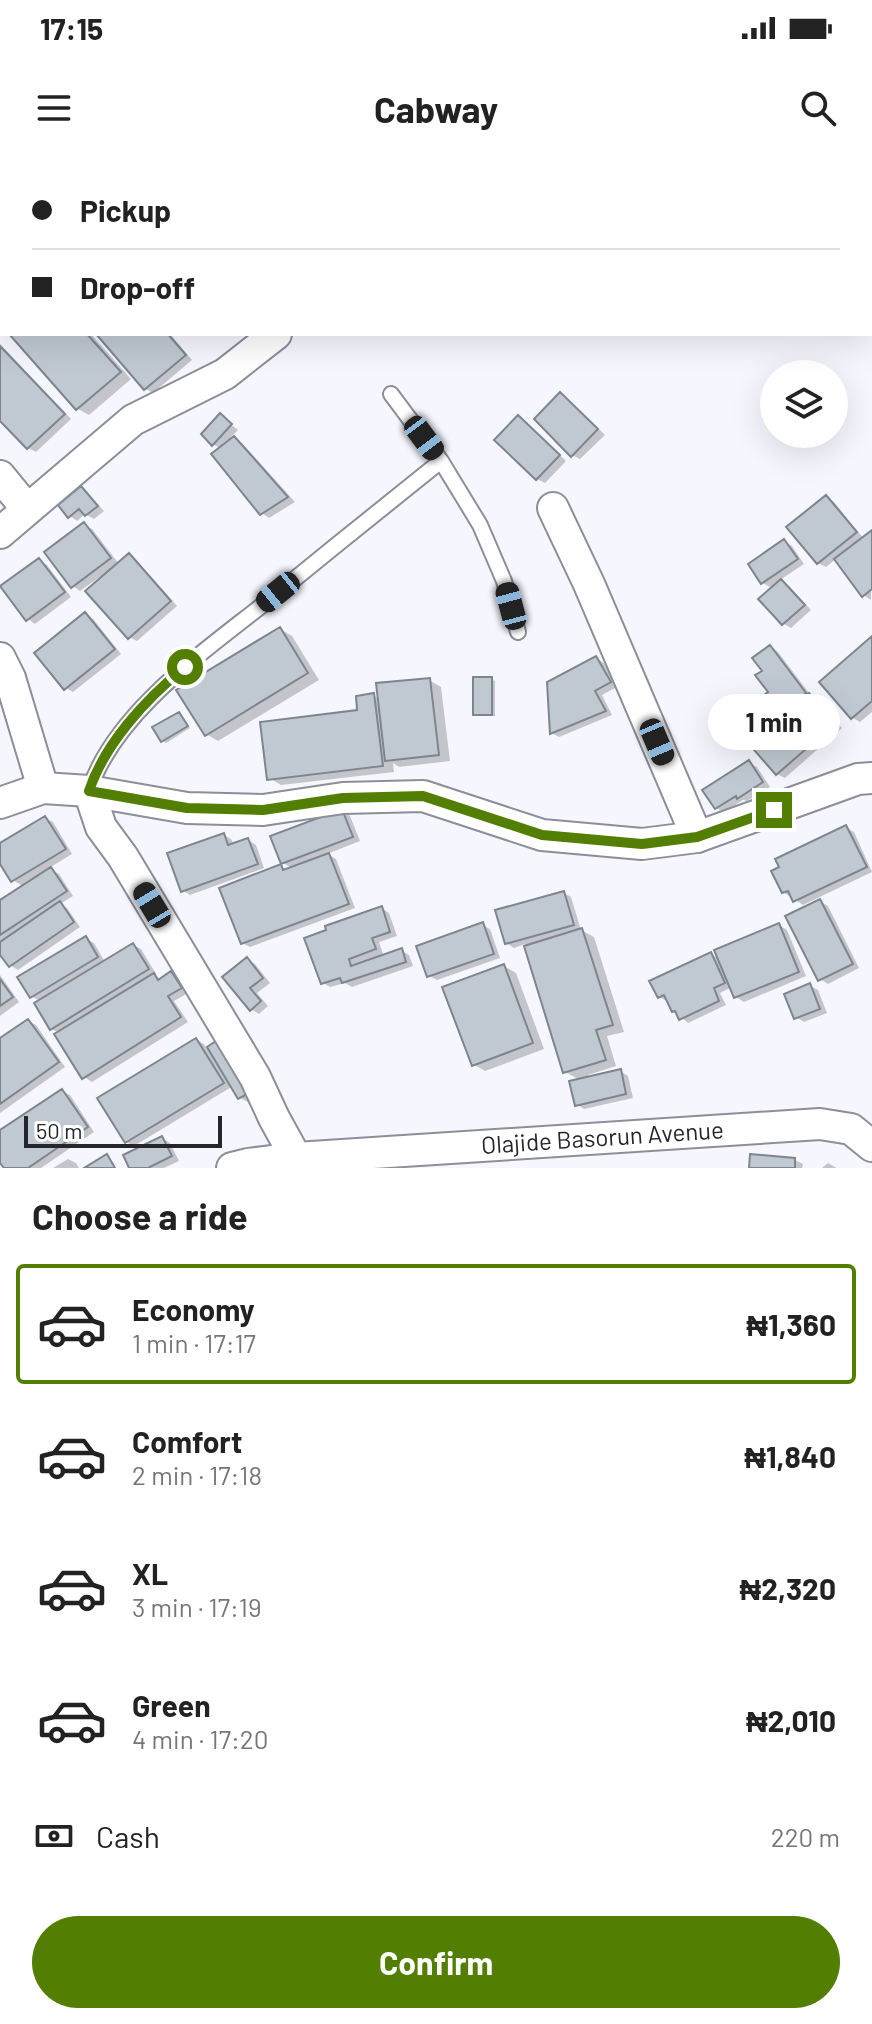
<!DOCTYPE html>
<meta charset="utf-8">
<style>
:root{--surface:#fff;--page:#f2f2f2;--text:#222;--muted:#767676;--line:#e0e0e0;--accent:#527e02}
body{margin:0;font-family:Barlow,sans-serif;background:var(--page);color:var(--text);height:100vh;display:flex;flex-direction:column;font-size:30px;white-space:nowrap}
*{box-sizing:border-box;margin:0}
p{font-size:26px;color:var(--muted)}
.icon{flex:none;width:44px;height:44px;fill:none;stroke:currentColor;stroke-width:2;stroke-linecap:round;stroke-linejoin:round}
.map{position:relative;height:1008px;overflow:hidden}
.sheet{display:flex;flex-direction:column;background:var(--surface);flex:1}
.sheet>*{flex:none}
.top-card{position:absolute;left:0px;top:0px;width:872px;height:176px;box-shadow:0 8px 32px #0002;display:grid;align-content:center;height:176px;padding:0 32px;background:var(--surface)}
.fabs{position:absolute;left:760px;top:200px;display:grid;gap:16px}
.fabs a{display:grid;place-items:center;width:88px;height:88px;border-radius:50%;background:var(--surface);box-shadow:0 8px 32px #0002;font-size:40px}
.scale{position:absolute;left:24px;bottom:20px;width:198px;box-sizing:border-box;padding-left:8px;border:4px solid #25252a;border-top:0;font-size:22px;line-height:28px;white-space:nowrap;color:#25252a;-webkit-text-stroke:6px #fff;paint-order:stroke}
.end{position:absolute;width:36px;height:36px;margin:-18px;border:10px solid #527e02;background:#fff;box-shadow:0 0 0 4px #fff}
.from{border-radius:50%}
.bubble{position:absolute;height:56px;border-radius:28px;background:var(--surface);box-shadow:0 8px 32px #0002;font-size:26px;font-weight:700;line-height:56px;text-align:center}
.car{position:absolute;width:24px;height:48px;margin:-24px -12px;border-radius:10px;box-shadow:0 0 6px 2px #0007;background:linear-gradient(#222 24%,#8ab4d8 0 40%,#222 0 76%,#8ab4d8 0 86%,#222 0)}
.top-card b{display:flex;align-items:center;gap:28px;height:76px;font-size:30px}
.top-card b+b{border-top:2px solid var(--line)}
.top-card i{width:20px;height:20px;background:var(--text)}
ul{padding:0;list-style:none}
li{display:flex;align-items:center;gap:24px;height:120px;margin:0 16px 12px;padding:0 16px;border:4px solid transparent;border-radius:8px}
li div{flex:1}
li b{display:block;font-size:30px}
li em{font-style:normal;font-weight:700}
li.selected{border-color:var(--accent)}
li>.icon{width:72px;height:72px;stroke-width:1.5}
h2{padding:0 32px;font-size:36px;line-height:96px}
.pay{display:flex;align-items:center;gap:20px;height:88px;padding:0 32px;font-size:30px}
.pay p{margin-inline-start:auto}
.button{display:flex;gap:16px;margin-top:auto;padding:16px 32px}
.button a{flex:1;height:92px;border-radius:48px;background:var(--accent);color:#fff;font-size:32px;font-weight:700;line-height:92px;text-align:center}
.status{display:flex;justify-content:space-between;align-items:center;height:56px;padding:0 40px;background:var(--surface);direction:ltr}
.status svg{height:22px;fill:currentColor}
header{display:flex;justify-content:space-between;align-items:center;height:104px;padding:0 32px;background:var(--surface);font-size:36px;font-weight:700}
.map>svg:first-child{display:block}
.shadow{fill:#0003}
.building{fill:#c0c9d2;stroke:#7d858e;stroke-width:2}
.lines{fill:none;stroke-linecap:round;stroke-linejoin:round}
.service-casing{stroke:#8c8e99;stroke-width:18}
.minor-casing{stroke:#8c8e99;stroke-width:34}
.service{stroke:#fff;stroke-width:14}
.minor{stroke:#fff;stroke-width:30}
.route{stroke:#527e02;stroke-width:10}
.labels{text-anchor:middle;stroke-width:6;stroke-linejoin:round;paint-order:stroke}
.street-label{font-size:24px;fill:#25252a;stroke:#fff}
</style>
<div class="status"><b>17:15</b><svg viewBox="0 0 49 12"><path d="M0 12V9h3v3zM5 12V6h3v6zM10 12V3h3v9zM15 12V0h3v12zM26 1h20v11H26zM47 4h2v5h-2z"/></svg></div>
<header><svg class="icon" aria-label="menu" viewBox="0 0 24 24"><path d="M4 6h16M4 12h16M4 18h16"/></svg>Cabway<svg class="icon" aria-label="search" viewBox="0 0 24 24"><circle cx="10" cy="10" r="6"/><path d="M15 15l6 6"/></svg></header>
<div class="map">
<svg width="872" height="1008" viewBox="0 0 872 1008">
<rect width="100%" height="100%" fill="#f6f7fe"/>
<path class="shadow" d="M553 0H600L597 2H554Z
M699 0H741L743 2H700Z
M753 0H804L806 2H755Z
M0 115 2 118V167L0 169Z
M12 174H91L131 219 89 255 78 249Z
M99 174H170L192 200 153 233 146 229Z
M0 184 71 259 36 292 28 288 0 258Z
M561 235 568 239 605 275 580 299 572 295Z
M220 256 238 270 231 277 242 283 295 342 269 358 262 353 221 289 213 284Z
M518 258 526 262 566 301 545 323 537 319Z
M81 329 88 333 104 351 94 359 85 354 77 361 70 356Z
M826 337 834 342 864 379 872 373 871 440 863 435 836 399 826 407 818 403Z
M84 365 92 369 119 404 129 396 136 400 177 446 137 481 129 477 101 416 80 431 73 426Z
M785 382 792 386 804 404 780 420 789 426 811 450 791 468 784 464 761 439 773 429 763 423Z
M39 400 47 405 71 437 35 464 28 459Z
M85 455 93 459 121 494 73 532 66 528Z
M280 469 292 476 319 520 218 581 206 574Z
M872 479V552L860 562 853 558 822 523Z
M771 487 778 492 812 537 817 539 842 568 785 618 777 614V563L770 559 771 533 764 512Z
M596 498 604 503 617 527 602 535 612 555 559 577 552 573Z
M491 519 495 521V556H479L475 554Z
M429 520 441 527 450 601 399 607 393 603 394 612 281 625 269 618 360 552 374 536 380 539Z
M179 554 182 556 190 568 166 583 163 581Z
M749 603 757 607 770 627 747 641 743 640 724 652 716 648Z
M342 651 350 656 360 681 327 694 336 699 355 748 250 787 242 783 281 707 287 710 292 708 283 703Z
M45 658 53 662 72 694 49 708 59 714 73 736 60 744 67 748 80 767 18 810 10 805 0 791V743L24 727 13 720 0 700V685Z
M846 668 854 672 872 712 803 745 783 732Z
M224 675 231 679 234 685 248 680 256 685 264 708 190 735 182 730Z
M564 733 571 737 581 770 594 777 624 872 607 876 616 906 588 915 589 918 620 911 628 916 633 938 584 949 577 944 580 920 565 912 525 784 514 788 506 783Z
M820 741 828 746 859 808 828 824 820 819Z
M381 748 389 753 397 776 379 782 384 797 402 791 409 795 413 806 352 827 345 823 330 827 323 823Z
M482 765 490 769 500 798 437 820 429 816Z
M779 765 787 770 806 816 744 842 736 837 732 827 720 833 726 845 688 863 674 851 669 841H667L659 837 711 794 720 800Z
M86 779 94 783 105 802 133 785 141 789 156 814 154 815 161 820 171 814 178 818 188 833 174 841 188 862 92 922 84 917 60 873 51 869 40 841 31 836Z
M247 800 255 804 270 823 257 833 268 846 259 854 251 849Z
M504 806 516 813 544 889 485 911 473 904Z
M0 815 19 842 0 856Z
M810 826 818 830 827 853 804 862 796 857Z
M28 861 36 865 65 907 0 953V881Z
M196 880 204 884 207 889 219 882 257 937 248 942 240 938 233 926 134 986 126 982Z
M62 931 70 935 94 972 41 1008H6L0 999V973Z
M162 978 170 983 179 1001 164 1008H131Z
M68 999 76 1003 79 1008H53Z
M795 1000 803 1004 802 1008H753Z
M828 1003 835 1007 836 1008H822Z"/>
<path class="building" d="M9 174H87L121 212 76 250Z
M96 174H168L186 195 144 230Z
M0 186 65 254 27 289 0 261Z
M560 232 598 269 571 297 534 259Z
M220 253 232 264 212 286 201 274Z
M518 255 560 295 536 320 494 280Z
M234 276 288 337 260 355 211 294Z
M81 326 98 346 85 356 79 349 68 358 58 345Z
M826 335 857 372 817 404 786 367Z
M84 362 111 398 71 428 44 392Z
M872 370V429L862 437 834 399Z
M784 379 798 399 761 424 748 404Z
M129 393 171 441 128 479 85 431Z
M39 398 65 432 26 461 0 426Z
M781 419 805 445 782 465 758 439Z
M85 452 115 489 64 530 34 493Z
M280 467 308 513 205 576 176 530Z
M872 476V541L851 559 819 522Z
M770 485 806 533 769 560 755 541 768 532 755 515 762 511 752 498Z
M596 496 611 522 595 531 606 551 550 574 547 522Z
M473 517H492V555H473Z
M430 518 439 595 385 601 376 523Z
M374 533 383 606 267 620 260 562 357 550 356 536Z
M809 533 836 563 776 615 749 584Z
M179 552 188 566 161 582 152 567Z
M749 600 763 622 737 639 736 636 715 649 702 630Z
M342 649 353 677 281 704 270 676Z
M45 656 66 689 11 722 0 704V683Z
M846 665 867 707 793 742 788 731 782 733 771 711 779 707 775 699Z
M224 673 228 685 248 678 258 704 181 732 167 693Z
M329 693 349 744 241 784 219 728 281 704 283 710Z
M51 707 67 731 0 775V740Z
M564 731 574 765 505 784 495 750Z
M820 739 853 804 818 821 785 756Z
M60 741 74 762 9 807 0 795V782Z
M382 746 390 772 372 778 376 789 349 799 351 806 402 788 406 802 342 823 340 818 321 824 304 778 326 770 325 766Z
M483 762 494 794 427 817 416 786Z
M779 763 799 812 734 838 714 790Z
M582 768 613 865 596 870 606 900 563 913 524 786Z
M86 776 98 797 30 838 17 817Z
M133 783 149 809 50 870 34 843Z
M711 792 725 823 714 828 719 841 679 860 675 851 672 852 664 835 658 838 649 821Z
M247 797 263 818 250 828 261 841 250 851 222 817Z
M504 804 533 883 472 906 442 827Z
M171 811 182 828 168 836 181 857 82 919 54 874 154 813 158 820Z
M0 819 13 837 0 846Z
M810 823 820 849 794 859 784 834Z
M28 859 59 902 0 944V878Z
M196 878 224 923 125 983 97 938Z
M219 879 251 932 238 939 207 887Z
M621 909 626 934 575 946 569 921Z
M62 929 88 967 28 1008H4L0 1003V970Z
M162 976 172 996 148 1008H129L123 995Z
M107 994 115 1008H84Z
M750 994 795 998V1008H749Z"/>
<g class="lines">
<defs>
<path id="service" d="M391 234 441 301 480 365 504 421 518 472
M89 631C115 550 211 487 275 435 330 390 386 345 441 301"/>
<g id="minor">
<path d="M609 2 612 0"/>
<path d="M0 316 27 349"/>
<path d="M553 348 589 424 697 677"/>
<path d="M0 373 133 260 225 214 276 174"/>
<path d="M0 498 10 518 43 628"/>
<path d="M89 631 101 667 123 697 255 917 274 958 296 998 306 1008"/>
<path d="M0 643 43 628 89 631 187 648 263 650 343 638 423 636 542 675 642 684 697 677 858 619 872 618"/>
<path id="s1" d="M232 1008 248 1004 296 998 820 964 851 969 872 986"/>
</g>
</defs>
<use href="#service" class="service-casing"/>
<use href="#minor" class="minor-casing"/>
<use href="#service" class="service"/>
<use href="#minor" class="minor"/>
</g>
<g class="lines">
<path class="route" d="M185 507C146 539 105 583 89 631L187 648 263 650 343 638 423 636 542 675 642 684 697 677 774 650"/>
</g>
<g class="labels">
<g class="street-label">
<text dy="8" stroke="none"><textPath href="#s1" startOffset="372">Olajide Basorun Avenue</textPath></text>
</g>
</g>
</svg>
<div class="fabs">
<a><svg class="icon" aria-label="layers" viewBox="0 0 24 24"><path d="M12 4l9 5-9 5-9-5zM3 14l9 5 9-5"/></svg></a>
</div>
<div class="scale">50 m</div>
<i class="end from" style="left:185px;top:507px"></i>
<i class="end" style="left:774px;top:650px"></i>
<div class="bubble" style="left:708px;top:534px;width:132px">1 min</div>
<i class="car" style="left:424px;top:278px;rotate:143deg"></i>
<i class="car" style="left:278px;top:432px;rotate:231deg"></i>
<i class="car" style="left:511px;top:446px;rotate:345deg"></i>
<i class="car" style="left:657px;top:582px;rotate:157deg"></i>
<i class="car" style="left:152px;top:745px;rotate:329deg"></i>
<div class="top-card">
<b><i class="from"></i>Pickup</b>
<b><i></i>Drop-off</b>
</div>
</div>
<section class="sheet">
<h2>Choose a ride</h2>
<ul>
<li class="selected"><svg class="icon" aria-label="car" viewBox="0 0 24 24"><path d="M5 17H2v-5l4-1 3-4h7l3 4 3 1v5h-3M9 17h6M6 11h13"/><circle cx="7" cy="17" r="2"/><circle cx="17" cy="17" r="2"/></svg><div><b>Economy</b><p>1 min · 17:17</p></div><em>₦1,360</em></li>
<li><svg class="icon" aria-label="car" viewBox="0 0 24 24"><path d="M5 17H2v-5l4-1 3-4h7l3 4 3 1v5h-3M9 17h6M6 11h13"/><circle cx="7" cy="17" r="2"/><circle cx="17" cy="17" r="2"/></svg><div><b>Comfort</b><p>2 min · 17:18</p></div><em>₦1,840</em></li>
<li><svg class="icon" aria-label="car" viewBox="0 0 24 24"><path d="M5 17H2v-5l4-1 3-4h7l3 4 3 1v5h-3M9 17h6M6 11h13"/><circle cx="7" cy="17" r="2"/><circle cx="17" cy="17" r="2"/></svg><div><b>XL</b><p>3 min · 17:19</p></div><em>₦2,320</em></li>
<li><svg class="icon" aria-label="car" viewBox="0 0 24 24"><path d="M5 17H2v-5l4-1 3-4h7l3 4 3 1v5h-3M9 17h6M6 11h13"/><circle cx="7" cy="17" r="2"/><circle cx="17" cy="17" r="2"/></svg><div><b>Green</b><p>4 min · 17:20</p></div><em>₦2,010</em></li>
</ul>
<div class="pay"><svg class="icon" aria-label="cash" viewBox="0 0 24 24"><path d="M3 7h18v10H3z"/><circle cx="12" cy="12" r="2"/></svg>Cash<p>220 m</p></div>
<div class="button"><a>Confirm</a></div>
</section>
